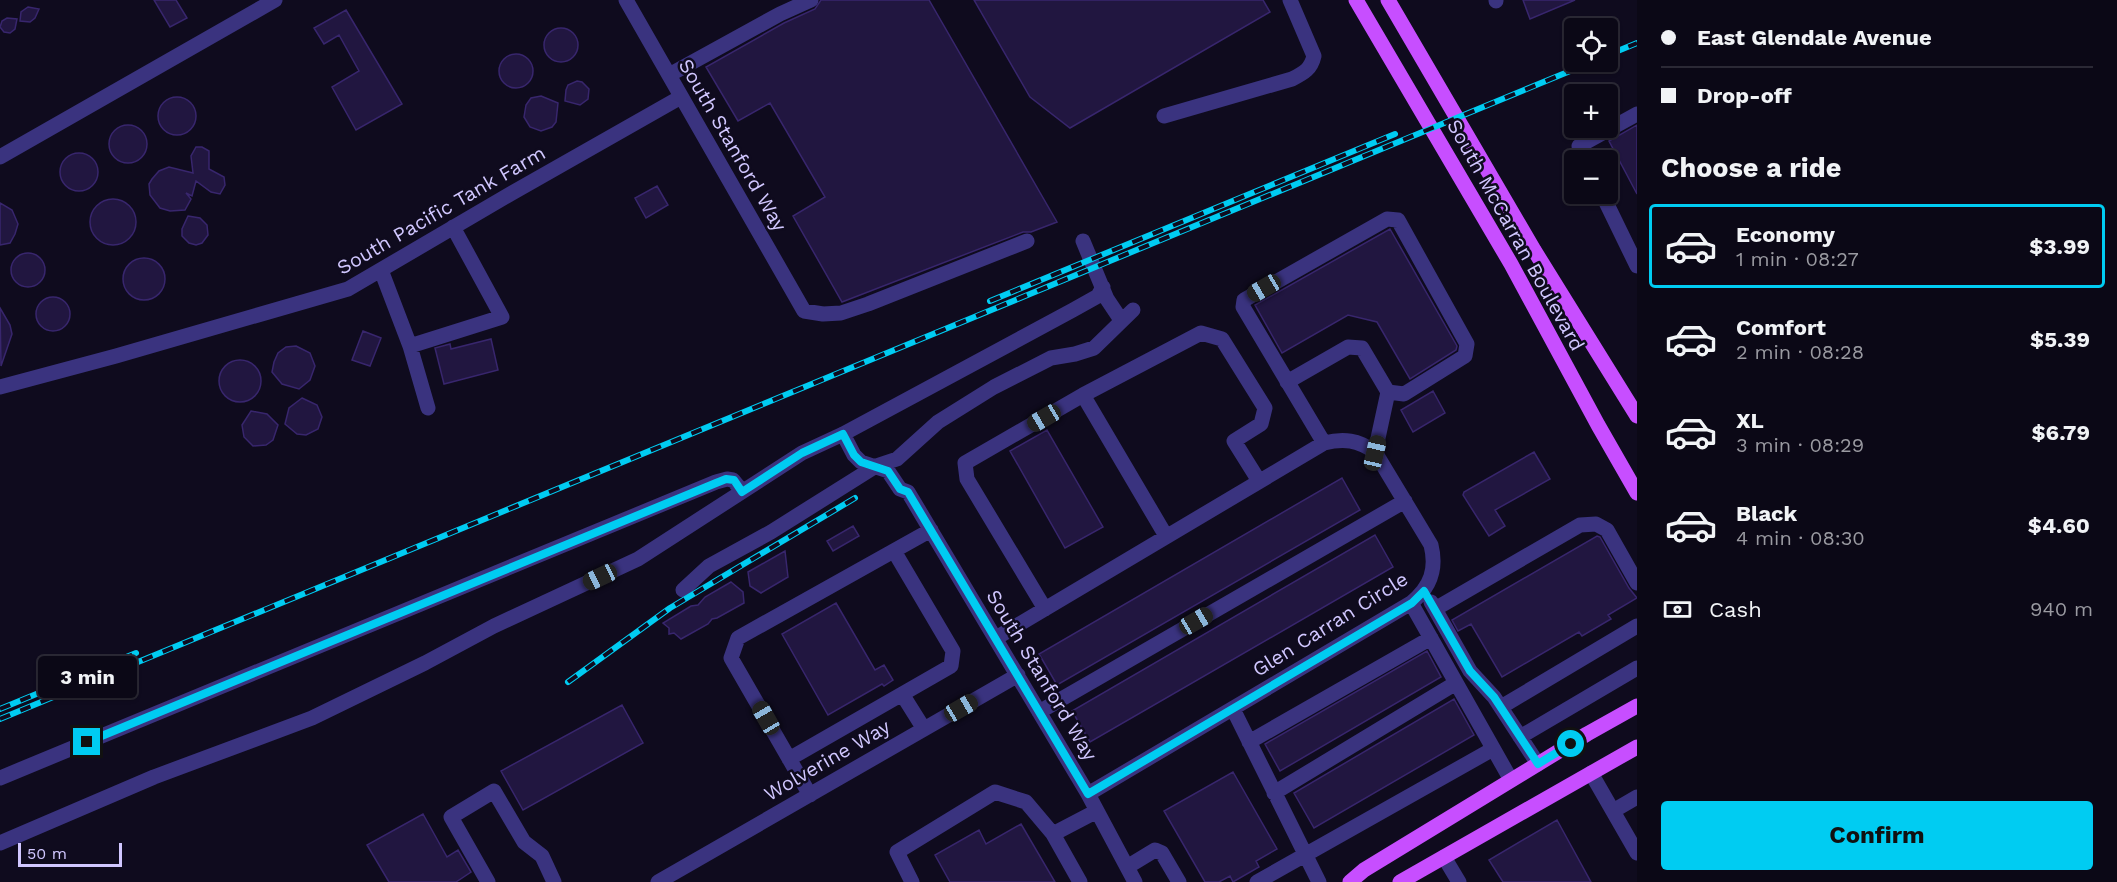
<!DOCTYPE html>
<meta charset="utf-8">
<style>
:root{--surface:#0b0816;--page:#191623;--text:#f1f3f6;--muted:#9a9aa1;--line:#2b2935;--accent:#00ccf2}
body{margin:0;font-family:"Work Sans",sans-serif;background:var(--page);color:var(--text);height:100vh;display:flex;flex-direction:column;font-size:22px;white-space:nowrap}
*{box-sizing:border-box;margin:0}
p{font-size:20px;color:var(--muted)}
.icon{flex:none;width:33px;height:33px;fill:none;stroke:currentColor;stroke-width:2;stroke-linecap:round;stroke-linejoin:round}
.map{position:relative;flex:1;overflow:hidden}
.details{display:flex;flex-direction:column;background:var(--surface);width:480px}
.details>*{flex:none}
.guide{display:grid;align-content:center;height:132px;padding:0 24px;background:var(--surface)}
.controls{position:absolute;left:1564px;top:18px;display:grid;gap:12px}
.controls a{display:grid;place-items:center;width:54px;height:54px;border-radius:6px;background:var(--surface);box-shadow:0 2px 4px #0004,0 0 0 2px var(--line);font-size:30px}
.scale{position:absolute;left:18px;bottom:15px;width:104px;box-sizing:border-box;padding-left:6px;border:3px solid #d1c7ff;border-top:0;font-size:16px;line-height:21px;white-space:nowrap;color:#d1c7ff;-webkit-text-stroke:4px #0f0b1e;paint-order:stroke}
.end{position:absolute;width:27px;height:27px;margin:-14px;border:8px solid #00ccf2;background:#111;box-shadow:0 0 0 3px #111}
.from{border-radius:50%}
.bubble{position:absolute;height:42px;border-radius:6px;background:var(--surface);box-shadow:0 2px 4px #0004,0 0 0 2px var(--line);font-size:20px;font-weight:700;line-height:42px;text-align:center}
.car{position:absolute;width:18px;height:36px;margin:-18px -9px;border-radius:8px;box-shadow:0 0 4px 2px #0007;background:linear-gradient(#222 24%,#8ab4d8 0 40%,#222 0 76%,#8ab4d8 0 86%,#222 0)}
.guide b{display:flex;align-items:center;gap:21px;height:57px;font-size:22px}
.guide b+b{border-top:2px solid var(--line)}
.guide i{width:15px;height:15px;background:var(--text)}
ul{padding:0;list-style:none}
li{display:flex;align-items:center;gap:18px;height:84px;margin:0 12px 9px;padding:0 12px;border:3px solid transparent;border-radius:6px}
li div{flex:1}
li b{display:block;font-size:22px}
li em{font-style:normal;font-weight:700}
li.current{border-color:var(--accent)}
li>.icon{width:54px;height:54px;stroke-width:1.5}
h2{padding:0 24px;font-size:27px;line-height:72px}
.pay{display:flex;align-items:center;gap:15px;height:66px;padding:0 24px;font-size:22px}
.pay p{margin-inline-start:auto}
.primary-button{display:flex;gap:12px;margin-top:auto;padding:12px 24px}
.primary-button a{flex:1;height:69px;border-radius:6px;background:var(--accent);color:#111;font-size:24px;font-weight:700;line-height:69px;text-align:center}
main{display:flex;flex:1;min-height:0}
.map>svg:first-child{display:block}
.building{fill:#211640;stroke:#38266d;stroke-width:1.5}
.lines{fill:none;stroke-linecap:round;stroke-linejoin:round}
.minor{stroke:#3a337f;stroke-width:15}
.major{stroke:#c74eff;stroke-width:15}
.rail-casing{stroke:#00ccf2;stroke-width:6}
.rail{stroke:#0f0b1e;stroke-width:4;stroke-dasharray:11;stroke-linecap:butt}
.route{stroke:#00ccf2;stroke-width:8}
.labels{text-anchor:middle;stroke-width:5;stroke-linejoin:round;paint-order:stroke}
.street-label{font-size:20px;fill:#d1c7ff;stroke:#0f0b1e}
</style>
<main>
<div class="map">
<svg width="1637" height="882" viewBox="0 0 1637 882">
<rect width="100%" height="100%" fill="#0f0b1e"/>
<path class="building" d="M154 0H176L187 18 170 27Z
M821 0H929L1057 222 1031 232H1023L842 302 793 216 825 197 770 103 738 121 706 67 784 23 815 9Z
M974 0H1263L1270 12 1070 128 1030 97Z
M1523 0H1575L1530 19Z
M28 7 39 9 35 18 30 22 20 21 21 12Z
M346 10 402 104 356 130 332 87 359 71 339 35 324 44 314 28Z
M7 18 17 19 15 29 10 33 4 32 0 27 2 21Z
M544 45a17 17 0 1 1 34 0a17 17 0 1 1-34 0Z
M499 71a17 17 0 1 1 34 0a17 17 0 1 1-34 0Z
M577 81 582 82 589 89 588 99 580 105 565 101 566 90 568 85Z
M541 96 558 103 556 122 552 127 541 131 530 127 524 117 526 105 531 98Z
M158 116a19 19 0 1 1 38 0a19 19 0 1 1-38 0Z
M1637 125V194L1609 141Z
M109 144a19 19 0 1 1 38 0a19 19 0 1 1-38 0Z
M196 147H202L209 151V169L224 177 225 185 220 194 211 192 196 181 192 196 186 193 191 199 185 210 170 211 160 208 150 195 149 184 152 179 159 171 169 167 193 173 191 156Z
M60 172a19 19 0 1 1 38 0a19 19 0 1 1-38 0Z
M657 186 668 205 646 218 635 198Z
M90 222a23 23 0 1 1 46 0a23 23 0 1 1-46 0Z
M0 203 12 210 18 224 15 234 10 243 0 245Z
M188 216 200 218 207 225 208 235 202 243 196 245 189 243 182 236V229Z
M1390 229 1457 346 1456 350 1410 379 1377 322 1348 315 1282 353 1255 305Z
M11 270a17 17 0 1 1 34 0a17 17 0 1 1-34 0Z
M123 279a21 21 0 1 1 42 0a21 21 0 1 1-42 0Z
M36 314a17 17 0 1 1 34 0a17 17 0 1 1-34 0Z
M0 308 10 325 12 334 1 366Z
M363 331 381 338 370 366 352 360Z
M491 339 498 370 444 384 435 348 450 344 451 349Z
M296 346 310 353 315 366 310 380 299 389 282 384 272 372 274 362 278 353 286 347Z
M219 381a21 21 0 1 1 42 0a21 21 0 1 1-42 0Z
M1433 391 1445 413 1413 432 1401 410Z
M302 398 317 405 322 417 318 429 306 435 297 434 285 424 289 408Z
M251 411 267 414 278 425 273 440 266 445 253 446 244 437 242 425Z
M1047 430 1103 527 1065 548 1010 451Z
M1534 452 1550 479 1495 510 1505 526 1489 536 1463 495 1464 492Z
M1342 478 1360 510 1057 685 1039 654Z
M853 526 859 536 833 551 827 541Z
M1375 535 1393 567 1090 742 1072 711Z
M1597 536 1600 537 1629 588 1637 598 1608 615 1611 619 1582 636 1579 632 1502 677 1471 624 1458 631 1452 620Z
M785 551 788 577 761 593 750 586 748 572Z
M731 582 743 592 744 603 717 618 712 619 708 624 681 639 674 633 669 634V628L663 623 691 606 698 605 705 597Z
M836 603 875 670 884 665 893 680 884 686 882 684 828 715 782 634Z
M1427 651 1441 677 1280 771 1265 744Z
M1454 699 1474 735 1314 828 1294 793Z
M622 705 643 743 523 810 501 771Z
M1233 772 1277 849 1256 861 1259 867 1233 882 1230 876 1219 882H1205L1164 811Z
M423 814 447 857 458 850 471 872 456 882H389L367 845Z
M1557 820 1591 882H1503L1489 860Z
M1021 824 1055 882H950L935 855 979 830 986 844Z"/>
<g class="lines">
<path class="minor" d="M626 0 804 311 823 314 841 313 868 304 1027 241
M1496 0V1
M669 75 780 14 811 0
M1164 116 1292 79C1304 73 1311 69 1314 56L1290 0
M0 157 275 0
M1586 160 1579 146 1637 114
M1602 194 1637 266
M1083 241 1107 299 1121 320
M381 270 410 346 502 317 453 227
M410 346 428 408
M1287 382 1348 347 1362 348 1388 392 1404 394 1465 356 1467 344 1398 220 1387 219 1244 300 1243 307 1324 443
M0 387 116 356 348 289 512 193 681 97
M1083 395 1166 536
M843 434 854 455 861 462 888 471 900 489 908 492 1088 794 1135 882
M1375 452 1388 392
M683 590 709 566 771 532 876 466 897 459 938 422 994 387 1051 358 1075 354 1094 348 1133 310
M1431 602 1470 671 1494 697 1538 764
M1411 603 1511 780
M1045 609 967 479 965 463 1083 395 1201 333 1222 339 1265 408 1261 424 1234 441 1259 481
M1435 609 1580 525 1596 524 1607 530 1637 583
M996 638 1324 443C1344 438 1358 440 1375 452L1431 545C1437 569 1431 587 1411 603L1088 794
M902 694 924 729
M1501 707 1637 626
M1233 709 1319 882
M1039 712 1405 501
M1520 737 1637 668
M1249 742 1431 638
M789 759 951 666 953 651 894 551
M1591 773 1637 853
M0 778 716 482 727 479 733 480 742 491
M1274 793 1456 683
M810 795 731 658 738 638 931 530
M1613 811 1637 797
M1053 834 1080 882
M0 843 154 777 312 718 425 663 494 626 638 559 802 453 843 434 1073 310 1098 296 1103 287
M1444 857 1459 882
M1127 867 1155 850 1162 853 1179 882
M488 882 451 817 494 791 524 842 542 856 554 882
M658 882 1018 675
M912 882 897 852 995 792 1026 802 1053 834 1097 811
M1257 882 1493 749"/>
<path class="major" d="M1356 0 1511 264 1598 425 1637 493
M1388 0 1534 250 1637 416
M1350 882 1364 870 1587 734 1637 706
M1400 882 1637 747"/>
<defs>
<path id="rail" d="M1608 55 1637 43
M990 301 1395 134
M568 682 670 608 855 498
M0 709 136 653
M0 719 1592 62"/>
</defs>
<use href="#rail" class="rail-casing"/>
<use href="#rail" class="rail"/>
</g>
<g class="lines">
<path class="route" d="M87 742 716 483 726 479 734 480 742 492 802 453 843 434 854 455 861 462 888 471 900 489 908 492 1088 794 1412 603 1424 591 1470 671 1494 697 1538 764 1571 744"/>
</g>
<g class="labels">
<g class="street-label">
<text transform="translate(733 145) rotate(60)" y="7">South Stanford Way</text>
<text transform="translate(441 210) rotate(-30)" y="7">South Pacific Tank Farm</text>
<text transform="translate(1516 235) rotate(61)" y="7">South McCarran Boulevard</text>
<text transform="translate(1330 624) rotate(-32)" y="7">Glen Carran Circle</text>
<text transform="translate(1042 675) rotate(59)" y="7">South Stanford Way</text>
<text transform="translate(827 760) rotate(-30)" y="7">Wolverine Way</text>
</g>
</g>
</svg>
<div class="controls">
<a><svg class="icon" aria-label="locate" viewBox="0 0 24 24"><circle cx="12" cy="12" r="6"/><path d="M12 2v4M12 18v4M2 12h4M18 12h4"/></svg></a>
<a>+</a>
<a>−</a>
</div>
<div class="scale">50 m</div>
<i class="end from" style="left:1571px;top:744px"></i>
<i class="end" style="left:87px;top:742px"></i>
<div class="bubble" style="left:38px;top:656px;width:99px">3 min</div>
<i class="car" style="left:1264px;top:288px;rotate:240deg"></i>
<i class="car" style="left:1044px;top:418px;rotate:240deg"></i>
<i class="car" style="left:1375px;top:453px;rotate:13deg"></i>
<i class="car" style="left:600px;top:577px;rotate:245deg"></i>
<i class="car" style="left:1196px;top:621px;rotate:60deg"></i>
<i class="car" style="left:961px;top:708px;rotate:60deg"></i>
<i class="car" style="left:766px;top:718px;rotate:330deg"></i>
</div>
<section class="details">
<div class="guide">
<b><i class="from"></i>East Glendale Avenue</b>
<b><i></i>Drop-off</b>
</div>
<h2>Choose a ride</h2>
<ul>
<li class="current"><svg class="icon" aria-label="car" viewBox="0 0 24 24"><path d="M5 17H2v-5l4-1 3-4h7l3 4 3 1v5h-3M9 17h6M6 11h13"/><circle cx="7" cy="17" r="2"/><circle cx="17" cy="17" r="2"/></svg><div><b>Economy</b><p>1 min · 08:27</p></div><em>$3.99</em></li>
<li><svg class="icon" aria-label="car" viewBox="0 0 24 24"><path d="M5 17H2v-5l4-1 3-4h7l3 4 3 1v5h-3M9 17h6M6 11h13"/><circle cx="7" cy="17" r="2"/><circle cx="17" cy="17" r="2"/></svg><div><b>Comfort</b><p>2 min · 08:28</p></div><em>$5.39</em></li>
<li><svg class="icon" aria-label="car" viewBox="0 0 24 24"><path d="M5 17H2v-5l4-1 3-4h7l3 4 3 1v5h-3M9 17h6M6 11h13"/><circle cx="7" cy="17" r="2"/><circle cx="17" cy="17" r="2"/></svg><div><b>XL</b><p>3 min · 08:29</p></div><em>$6.79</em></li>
<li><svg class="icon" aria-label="car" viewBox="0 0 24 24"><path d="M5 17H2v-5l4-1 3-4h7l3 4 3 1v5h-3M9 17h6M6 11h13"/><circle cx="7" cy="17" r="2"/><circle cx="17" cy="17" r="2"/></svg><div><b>Black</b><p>4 min · 08:30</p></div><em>$4.60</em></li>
</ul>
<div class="pay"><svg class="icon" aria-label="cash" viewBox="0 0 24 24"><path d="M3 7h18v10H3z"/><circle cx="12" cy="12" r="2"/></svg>Cash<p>940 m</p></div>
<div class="primary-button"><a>Confirm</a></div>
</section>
</main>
